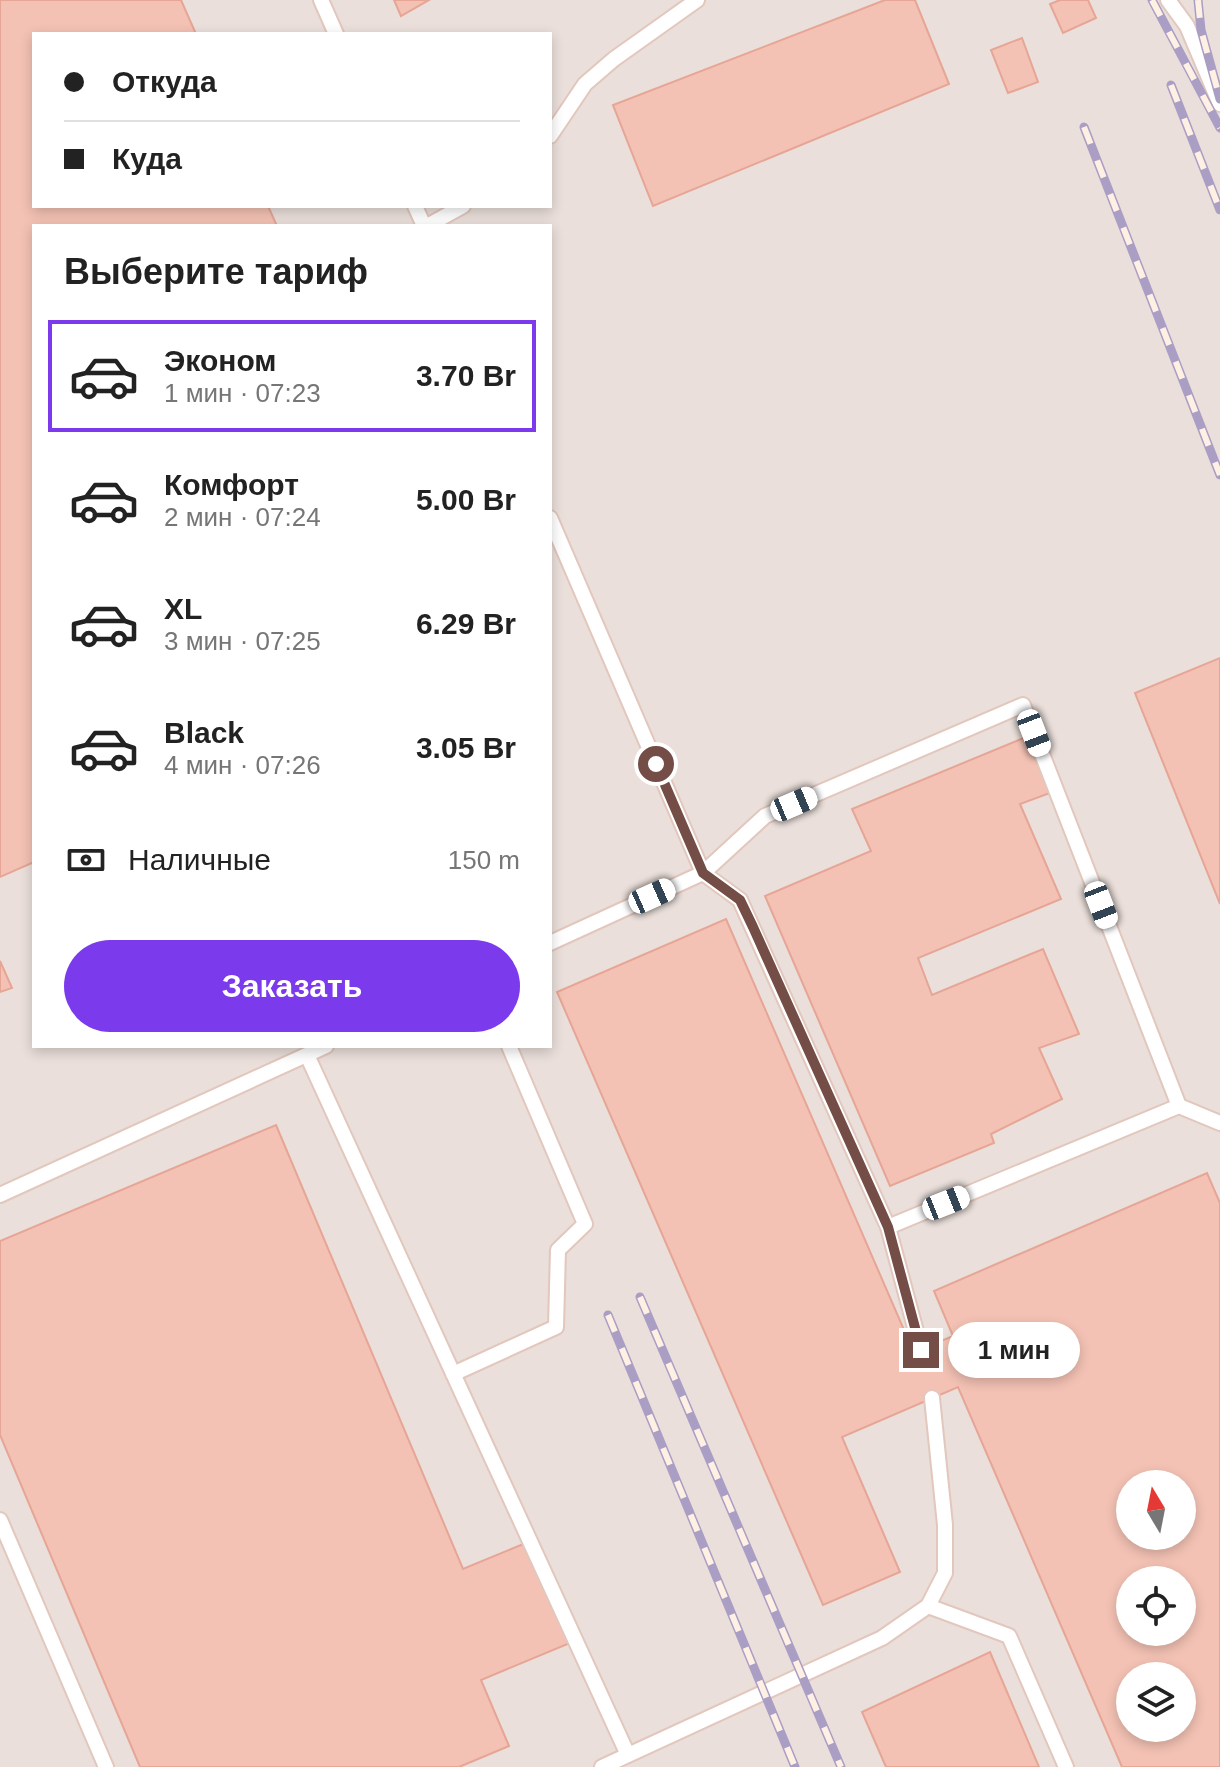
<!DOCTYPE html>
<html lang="ru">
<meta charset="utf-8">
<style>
:root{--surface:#fff;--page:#f6f6f6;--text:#222;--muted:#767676;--line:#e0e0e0;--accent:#7c3aed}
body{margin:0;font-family:Helvetica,sans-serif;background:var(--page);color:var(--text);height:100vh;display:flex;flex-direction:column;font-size:30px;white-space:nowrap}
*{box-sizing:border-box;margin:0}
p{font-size:26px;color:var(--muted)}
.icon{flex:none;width:44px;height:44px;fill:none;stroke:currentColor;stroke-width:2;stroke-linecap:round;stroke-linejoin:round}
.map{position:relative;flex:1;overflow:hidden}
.drawer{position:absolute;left:32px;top:224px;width:520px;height:824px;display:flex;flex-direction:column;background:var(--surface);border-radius:0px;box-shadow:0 4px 12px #0003}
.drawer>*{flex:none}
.banner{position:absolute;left:32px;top:32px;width:520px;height:176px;border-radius:0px;box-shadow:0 4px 12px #0003;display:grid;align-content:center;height:176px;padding:0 32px;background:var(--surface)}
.needle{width:52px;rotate:350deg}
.buttons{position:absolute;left:1116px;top:1470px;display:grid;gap:16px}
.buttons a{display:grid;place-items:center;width:80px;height:80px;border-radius:50%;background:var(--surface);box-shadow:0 4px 12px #0003;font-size:40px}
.end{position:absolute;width:36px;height:36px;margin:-18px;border:10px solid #734d46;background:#fff;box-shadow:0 0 0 4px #fff}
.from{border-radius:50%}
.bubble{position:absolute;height:56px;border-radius:28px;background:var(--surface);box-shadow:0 4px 12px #0003;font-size:26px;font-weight:700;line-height:56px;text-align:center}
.car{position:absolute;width:24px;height:48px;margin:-24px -12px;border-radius:10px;box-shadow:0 0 6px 2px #0007;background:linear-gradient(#fff 24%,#345 0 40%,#fff 0 76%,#345 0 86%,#fff 0)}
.banner b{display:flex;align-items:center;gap:28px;height:76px;font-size:30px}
.banner b+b{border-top:2px solid var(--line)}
.banner i{width:20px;height:20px;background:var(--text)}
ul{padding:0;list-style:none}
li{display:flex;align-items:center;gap:24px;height:112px;margin:0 16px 12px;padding:0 16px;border:4px solid transparent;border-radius:0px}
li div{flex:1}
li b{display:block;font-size:30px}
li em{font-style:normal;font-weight:700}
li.on{border-color:var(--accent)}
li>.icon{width:72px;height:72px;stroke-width:1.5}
h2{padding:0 32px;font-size:36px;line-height:96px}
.pay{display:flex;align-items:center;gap:20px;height:88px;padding:0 32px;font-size:30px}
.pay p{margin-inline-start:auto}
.action{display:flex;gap:16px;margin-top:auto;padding:16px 32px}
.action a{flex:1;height:92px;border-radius:48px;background:var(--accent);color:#fff;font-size:32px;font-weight:700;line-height:92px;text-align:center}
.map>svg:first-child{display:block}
.industrial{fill:#eadfda;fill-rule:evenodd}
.building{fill:#f3c2b4;stroke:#e6a595;stroke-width:2;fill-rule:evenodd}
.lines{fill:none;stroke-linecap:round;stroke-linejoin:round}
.lane-casing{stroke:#e2c7bd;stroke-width:18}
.lane{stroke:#fff;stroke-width:14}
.rail-casing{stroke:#ab9ec5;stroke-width:9}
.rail{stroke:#fff0e4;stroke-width:6;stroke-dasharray:18;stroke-linecap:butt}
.route{stroke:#734d46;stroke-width:10}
</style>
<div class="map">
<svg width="1220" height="1767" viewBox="0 0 1220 1767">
<rect width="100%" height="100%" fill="#fdebde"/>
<path class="industrial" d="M0 0H1220V1767H0ZM34 34H550V206H34ZM34 226H550V1046H34ZM1130 1484H1182V1536H1130ZM1130 1580H1182V1632H1130ZM1130 1676H1182V1728H1130Z"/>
<path class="building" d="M0 0H181L196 34H34V206H268L277 226H34V862L0 877Z
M394 0H429L401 16Z
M885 0H915L949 84 653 206 613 105Z
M1060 0H1088L1096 18 1063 33 1050 4Z
M1022 38 1038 82 1008 93 991 50Z
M1220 658V904L1135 693Z
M1026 737 1050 793 1020 804 1061 899 918 958 932 995 1043 949 1079 1034 1039 1048 1062 1099 991 1134 994 1143 890 1186 765 896 871 851 852 809Z
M726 919 914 1353 953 1336 934 1291 1207 1173 1220 1203V1767H1122L958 1387 842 1437 900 1572 823 1605 557 992ZM1130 1484H1182V1536H1130ZM1130 1580H1182V1632H1130ZM1130 1676H1182V1728H1130Z
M0 961 12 988 0 992Z
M276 1125 463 1569 528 1542 570 1643 481 1680 509 1746 459 1767H140L0 1435V1241Z
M990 1652 1039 1767H886L862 1712Z"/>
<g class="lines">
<defs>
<path id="lane" d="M321 0 336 34
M1168 0 1187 26 1220 104
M550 136 585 84 614 59 697 0
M415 206 424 226
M427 226 463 206
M550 518 703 873 550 943
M307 1055 628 1755
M0 1195 326 1046
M888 1227 1179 1106
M921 1350 888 1227 740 900 703 873 765 816 1023 705 1179 1106 1220 1123
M453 1374 556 1327 558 1250 585 1224 509 1046
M0 1520 106 1767
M928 1606 1009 1636 1066 1767
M602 1767 882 1638 928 1606 945 1573V1525L932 1398"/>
</defs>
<use href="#lane" class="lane-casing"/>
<use href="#lane" class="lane"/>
<defs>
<path id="rail" d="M1152 0 1220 128
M1198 0 1201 30 1220 99
M1171 85 1220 210
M1084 127 1220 475
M640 1297 841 1767
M608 1315 795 1767"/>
</defs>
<use href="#rail" class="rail-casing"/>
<use href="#rail" class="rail"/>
</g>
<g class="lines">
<path class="route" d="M656 764 703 873 740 900 753 927 888 1227 921 1350"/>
</g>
</svg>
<div class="buttons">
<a><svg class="needle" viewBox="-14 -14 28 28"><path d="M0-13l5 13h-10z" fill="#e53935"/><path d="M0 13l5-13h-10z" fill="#767676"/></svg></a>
<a><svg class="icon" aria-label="locate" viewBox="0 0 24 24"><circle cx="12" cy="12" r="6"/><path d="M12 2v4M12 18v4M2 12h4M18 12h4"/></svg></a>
<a><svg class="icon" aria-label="layers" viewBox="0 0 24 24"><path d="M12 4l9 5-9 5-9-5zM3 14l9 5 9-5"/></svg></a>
</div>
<i class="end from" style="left:656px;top:764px"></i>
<i class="end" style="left:921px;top:1350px"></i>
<div class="bubble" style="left:948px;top:1322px;width:132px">1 мин</div>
<i class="car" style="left:1034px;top:733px;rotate:159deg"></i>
<i class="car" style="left:794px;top:804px;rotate:67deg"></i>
<i class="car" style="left:652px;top:896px;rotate:66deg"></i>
<i class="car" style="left:1101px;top:905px;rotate:159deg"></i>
<i class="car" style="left:946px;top:1203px;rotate:68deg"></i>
<div class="banner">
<b><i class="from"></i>Откуда</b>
<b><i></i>Куда</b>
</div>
<section class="drawer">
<h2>Выберите тариф</h2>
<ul>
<li class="on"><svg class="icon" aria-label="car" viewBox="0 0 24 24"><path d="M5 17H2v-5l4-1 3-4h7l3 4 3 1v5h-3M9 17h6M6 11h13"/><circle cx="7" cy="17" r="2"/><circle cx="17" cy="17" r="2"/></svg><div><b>Эконом</b><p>1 мин · 07:23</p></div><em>3.70 Br</em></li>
<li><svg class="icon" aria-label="car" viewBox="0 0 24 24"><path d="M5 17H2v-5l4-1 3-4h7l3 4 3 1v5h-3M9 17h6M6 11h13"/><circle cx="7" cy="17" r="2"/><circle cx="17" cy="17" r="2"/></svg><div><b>Комфорт</b><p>2 мин · 07:24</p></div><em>5.00 Br</em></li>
<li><svg class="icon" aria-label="car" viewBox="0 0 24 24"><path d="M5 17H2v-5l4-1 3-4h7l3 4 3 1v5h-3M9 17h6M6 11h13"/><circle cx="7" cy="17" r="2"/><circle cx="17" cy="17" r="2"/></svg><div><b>XL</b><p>3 мин · 07:25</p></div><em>6.29 Br</em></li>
<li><svg class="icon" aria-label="car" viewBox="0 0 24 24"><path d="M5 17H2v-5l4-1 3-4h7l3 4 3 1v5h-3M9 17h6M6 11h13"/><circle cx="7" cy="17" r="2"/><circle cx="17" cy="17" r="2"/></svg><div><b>Black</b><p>4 мин · 07:26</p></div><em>3.05 Br</em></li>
</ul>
<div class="pay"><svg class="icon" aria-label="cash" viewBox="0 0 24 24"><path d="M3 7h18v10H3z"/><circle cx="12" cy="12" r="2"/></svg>Наличные<p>150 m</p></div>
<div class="action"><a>Заказать</a></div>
</section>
</div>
